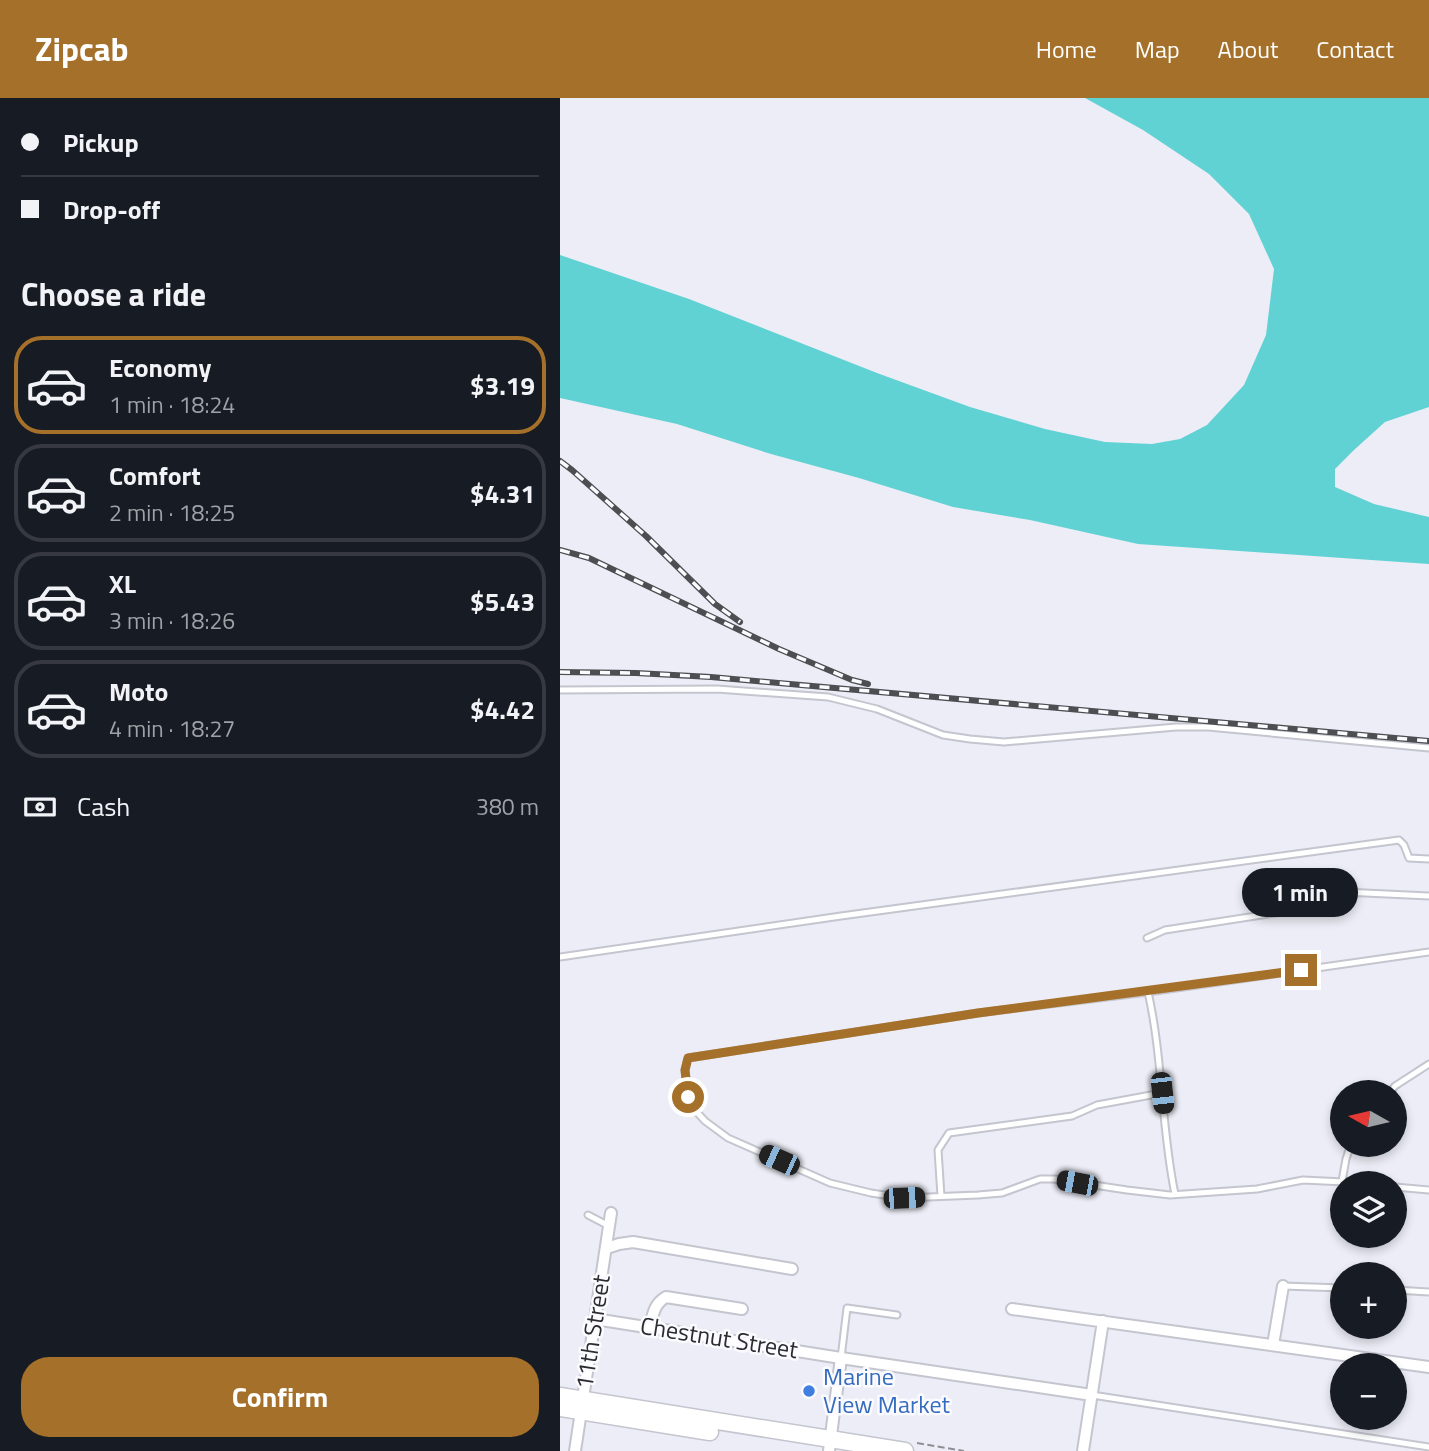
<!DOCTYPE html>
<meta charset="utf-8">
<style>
:root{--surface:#171b24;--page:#242831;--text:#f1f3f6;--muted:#9ea1a6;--line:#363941;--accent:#a57029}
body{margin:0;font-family:"Titillium Web",sans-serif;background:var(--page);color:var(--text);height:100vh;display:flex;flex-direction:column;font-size:26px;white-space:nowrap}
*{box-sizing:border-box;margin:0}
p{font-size:23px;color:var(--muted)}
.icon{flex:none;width:38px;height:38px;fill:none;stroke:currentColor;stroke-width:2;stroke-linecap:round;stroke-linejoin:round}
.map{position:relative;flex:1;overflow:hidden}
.sheet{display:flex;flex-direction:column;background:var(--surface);width:560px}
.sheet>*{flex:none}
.hud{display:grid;align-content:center;height:154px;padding:0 21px;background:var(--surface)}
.needle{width:46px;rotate:278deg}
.fabs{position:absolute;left:770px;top:982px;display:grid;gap:14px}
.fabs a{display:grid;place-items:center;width:77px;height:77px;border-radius:50%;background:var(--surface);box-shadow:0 4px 10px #0003;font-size:35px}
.end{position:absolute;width:32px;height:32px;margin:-16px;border:9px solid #a57029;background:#fff;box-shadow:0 0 0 4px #fff}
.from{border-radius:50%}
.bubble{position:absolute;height:49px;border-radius:24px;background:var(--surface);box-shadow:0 4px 10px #0003;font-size:23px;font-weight:700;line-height:49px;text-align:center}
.car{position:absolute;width:21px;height:42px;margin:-21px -10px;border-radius:9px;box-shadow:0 0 5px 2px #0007;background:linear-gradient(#222 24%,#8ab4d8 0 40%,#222 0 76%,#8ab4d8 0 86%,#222 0)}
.hud b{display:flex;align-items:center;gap:24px;height:66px;font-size:26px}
.hud b+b{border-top:2px solid var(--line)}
.hud i{width:18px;height:18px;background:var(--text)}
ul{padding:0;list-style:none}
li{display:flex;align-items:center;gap:21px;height:98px;margin:0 14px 10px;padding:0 7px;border:4px solid var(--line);border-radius:28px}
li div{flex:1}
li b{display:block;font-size:26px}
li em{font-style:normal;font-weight:700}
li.on{border-color:var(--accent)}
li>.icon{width:63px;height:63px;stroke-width:1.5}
h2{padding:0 21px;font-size:32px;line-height:84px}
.pay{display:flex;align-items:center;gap:18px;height:77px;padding:0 21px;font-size:26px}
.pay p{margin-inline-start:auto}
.primary-button{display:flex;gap:14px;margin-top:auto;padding:14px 21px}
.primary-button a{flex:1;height:80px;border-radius:28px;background:var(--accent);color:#fff;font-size:28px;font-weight:700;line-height:80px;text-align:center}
header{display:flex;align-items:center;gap:42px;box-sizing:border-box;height:98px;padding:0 35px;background:var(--accent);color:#fff}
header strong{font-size:33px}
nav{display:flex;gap:38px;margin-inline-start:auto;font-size:24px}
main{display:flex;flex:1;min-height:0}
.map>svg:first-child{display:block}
.water{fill:#60d2d4}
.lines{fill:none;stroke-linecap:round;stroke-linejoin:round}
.lane-casing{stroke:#c4c5ce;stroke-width:9}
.street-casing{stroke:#c4c5ce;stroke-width:14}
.secondary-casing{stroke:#c4c5ce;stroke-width:19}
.path{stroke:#8e8f95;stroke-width:2;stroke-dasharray:7 3.5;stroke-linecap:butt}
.lane{stroke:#fff;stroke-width:5}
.street{stroke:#fff;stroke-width:10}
.secondary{stroke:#fff;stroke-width:16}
.rail-casing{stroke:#4d4e52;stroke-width:6}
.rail{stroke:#fbfbff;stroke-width:3.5;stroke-dasharray:10;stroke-linecap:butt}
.route{stroke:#a57029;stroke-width:9}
.shop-dot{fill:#3f7fe0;stroke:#fbfbff;stroke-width:2.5}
.labels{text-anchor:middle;stroke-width:5;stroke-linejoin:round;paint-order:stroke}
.street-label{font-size:24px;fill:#2b2c2f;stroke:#fbfbff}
.shop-label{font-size:24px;fill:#366cbe;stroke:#fbfbff;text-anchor:start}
</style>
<header>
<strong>Zipcab</strong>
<nav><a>Home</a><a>Map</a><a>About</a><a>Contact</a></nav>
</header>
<main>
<section class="sheet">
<div class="hud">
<b><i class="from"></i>Pickup</b>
<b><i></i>Drop-off</b>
</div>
<h2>Choose a ride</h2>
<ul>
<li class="on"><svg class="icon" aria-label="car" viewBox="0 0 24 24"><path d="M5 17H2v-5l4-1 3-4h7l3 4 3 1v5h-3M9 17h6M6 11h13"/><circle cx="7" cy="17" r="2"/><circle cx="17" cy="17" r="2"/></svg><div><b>Economy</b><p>1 min · 18:24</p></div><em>$3.19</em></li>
<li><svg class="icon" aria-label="car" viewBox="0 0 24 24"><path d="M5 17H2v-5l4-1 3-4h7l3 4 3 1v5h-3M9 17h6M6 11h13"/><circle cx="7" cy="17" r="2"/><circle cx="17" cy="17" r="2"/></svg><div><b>Comfort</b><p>2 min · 18:25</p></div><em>$4.31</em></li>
<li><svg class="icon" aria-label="car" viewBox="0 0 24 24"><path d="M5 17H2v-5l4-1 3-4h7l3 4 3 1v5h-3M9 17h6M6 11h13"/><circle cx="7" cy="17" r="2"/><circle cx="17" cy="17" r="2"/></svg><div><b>XL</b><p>3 min · 18:26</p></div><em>$5.43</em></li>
<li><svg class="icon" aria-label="car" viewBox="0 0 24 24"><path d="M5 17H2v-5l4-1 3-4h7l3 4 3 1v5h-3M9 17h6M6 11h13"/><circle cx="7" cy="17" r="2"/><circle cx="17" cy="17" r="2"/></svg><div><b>Moto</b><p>4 min · 18:27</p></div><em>$4.42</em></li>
</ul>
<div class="pay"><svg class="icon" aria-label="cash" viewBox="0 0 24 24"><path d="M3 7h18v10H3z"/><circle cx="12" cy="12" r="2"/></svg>Cash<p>380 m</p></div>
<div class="primary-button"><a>Confirm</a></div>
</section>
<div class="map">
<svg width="869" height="1353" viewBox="0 0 869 1353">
<rect width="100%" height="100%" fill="#ecedf6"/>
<path class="water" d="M525 0H869V309L825 324 794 352 775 371V389L814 406 869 419V466L578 446 470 422 393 409 299 380 211 356 117 326 0 300V157L129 201 317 275 410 309 485 331 545 344 592 346 620 341 647 327 684 287 706 237 714 171 689 116 649 76 583 32Z"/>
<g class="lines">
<defs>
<path id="lane" d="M0 592 157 591 268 599 317 611 383 637 410 641 444 644 616 629H648L869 650
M587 840 605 832 715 815 753 812 764 809 779 795 784 794 869 798
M0 859 281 818 839 742 844 747 849 760 869 761
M588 894 418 915 128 960 125 972 128 999 133 1010 145 1023 168 1040 270 1085 311 1095 344 1100 418 1097 442 1095 480 1081H494L567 1092 610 1097 697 1091 743 1082 805 1085
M830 994 835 988 869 966
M782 1083 786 1061 791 1046
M835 1089 869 1092
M615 1096C601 1030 603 960 588 894L869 854
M381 1098 378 1052 389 1035 512 1018 537 1007 602 995
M28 1117 49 1128
M723 1188 782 1190
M835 1192 869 1194
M281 1260 287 1210 337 1217
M532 1297 869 1349"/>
<path id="street" d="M47 1150 59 1146 73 1144 232 1171
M452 1211 869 1269
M35 1221 281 1260 532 1297
M90 1229C93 1216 94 1206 106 1199L182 1211
M713 1247 723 1188
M15 1353 51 1115
M269 1353 281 1260
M523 1353 543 1223"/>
<path id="secondary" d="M0 1298 345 1353
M0 1310 150 1334"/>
</defs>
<use href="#lane" class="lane-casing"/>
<use href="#street" class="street-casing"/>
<use href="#secondary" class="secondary-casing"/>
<path class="path" d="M357 1345 404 1353"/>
<use href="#lane" class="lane"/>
<use href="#street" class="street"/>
<use href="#secondary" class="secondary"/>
<defs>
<path id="rail" d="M0 363 12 372 86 438 155 506 180 524
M0 452 29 460 219 551 292 582 308 586
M0 574 76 575 151 579 869 643"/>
</defs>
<use href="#rail" class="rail-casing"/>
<use href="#rail" class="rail"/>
</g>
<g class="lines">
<path class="route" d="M128 999 125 972 128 960 418 915 741 872"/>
</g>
<circle class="shop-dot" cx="249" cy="1293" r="7"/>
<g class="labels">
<g class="street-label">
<text transform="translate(33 1234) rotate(-81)" y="8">11th Street</text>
<text transform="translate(159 1240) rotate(9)" y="8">Chestnut Street</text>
</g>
<g class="shop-label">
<text x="263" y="1287">Marine<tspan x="263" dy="28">View Market</tspan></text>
</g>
</g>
</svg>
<div class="fabs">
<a><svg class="needle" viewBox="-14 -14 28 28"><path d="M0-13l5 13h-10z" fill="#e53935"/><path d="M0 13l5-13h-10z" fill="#9ea1a6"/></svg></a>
<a><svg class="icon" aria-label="layers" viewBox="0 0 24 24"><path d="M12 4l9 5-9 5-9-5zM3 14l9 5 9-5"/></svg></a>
<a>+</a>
<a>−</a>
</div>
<i class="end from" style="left:128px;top:999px"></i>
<i class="end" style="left:741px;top:872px"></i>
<div class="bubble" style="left:682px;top:770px;width:116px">1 min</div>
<i class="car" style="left:602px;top:995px;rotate:174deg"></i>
<i class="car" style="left:219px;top:1062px;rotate:294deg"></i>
<i class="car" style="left:517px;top:1085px;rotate:281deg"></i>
<i class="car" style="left:344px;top:1100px;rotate:88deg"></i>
</div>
</main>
